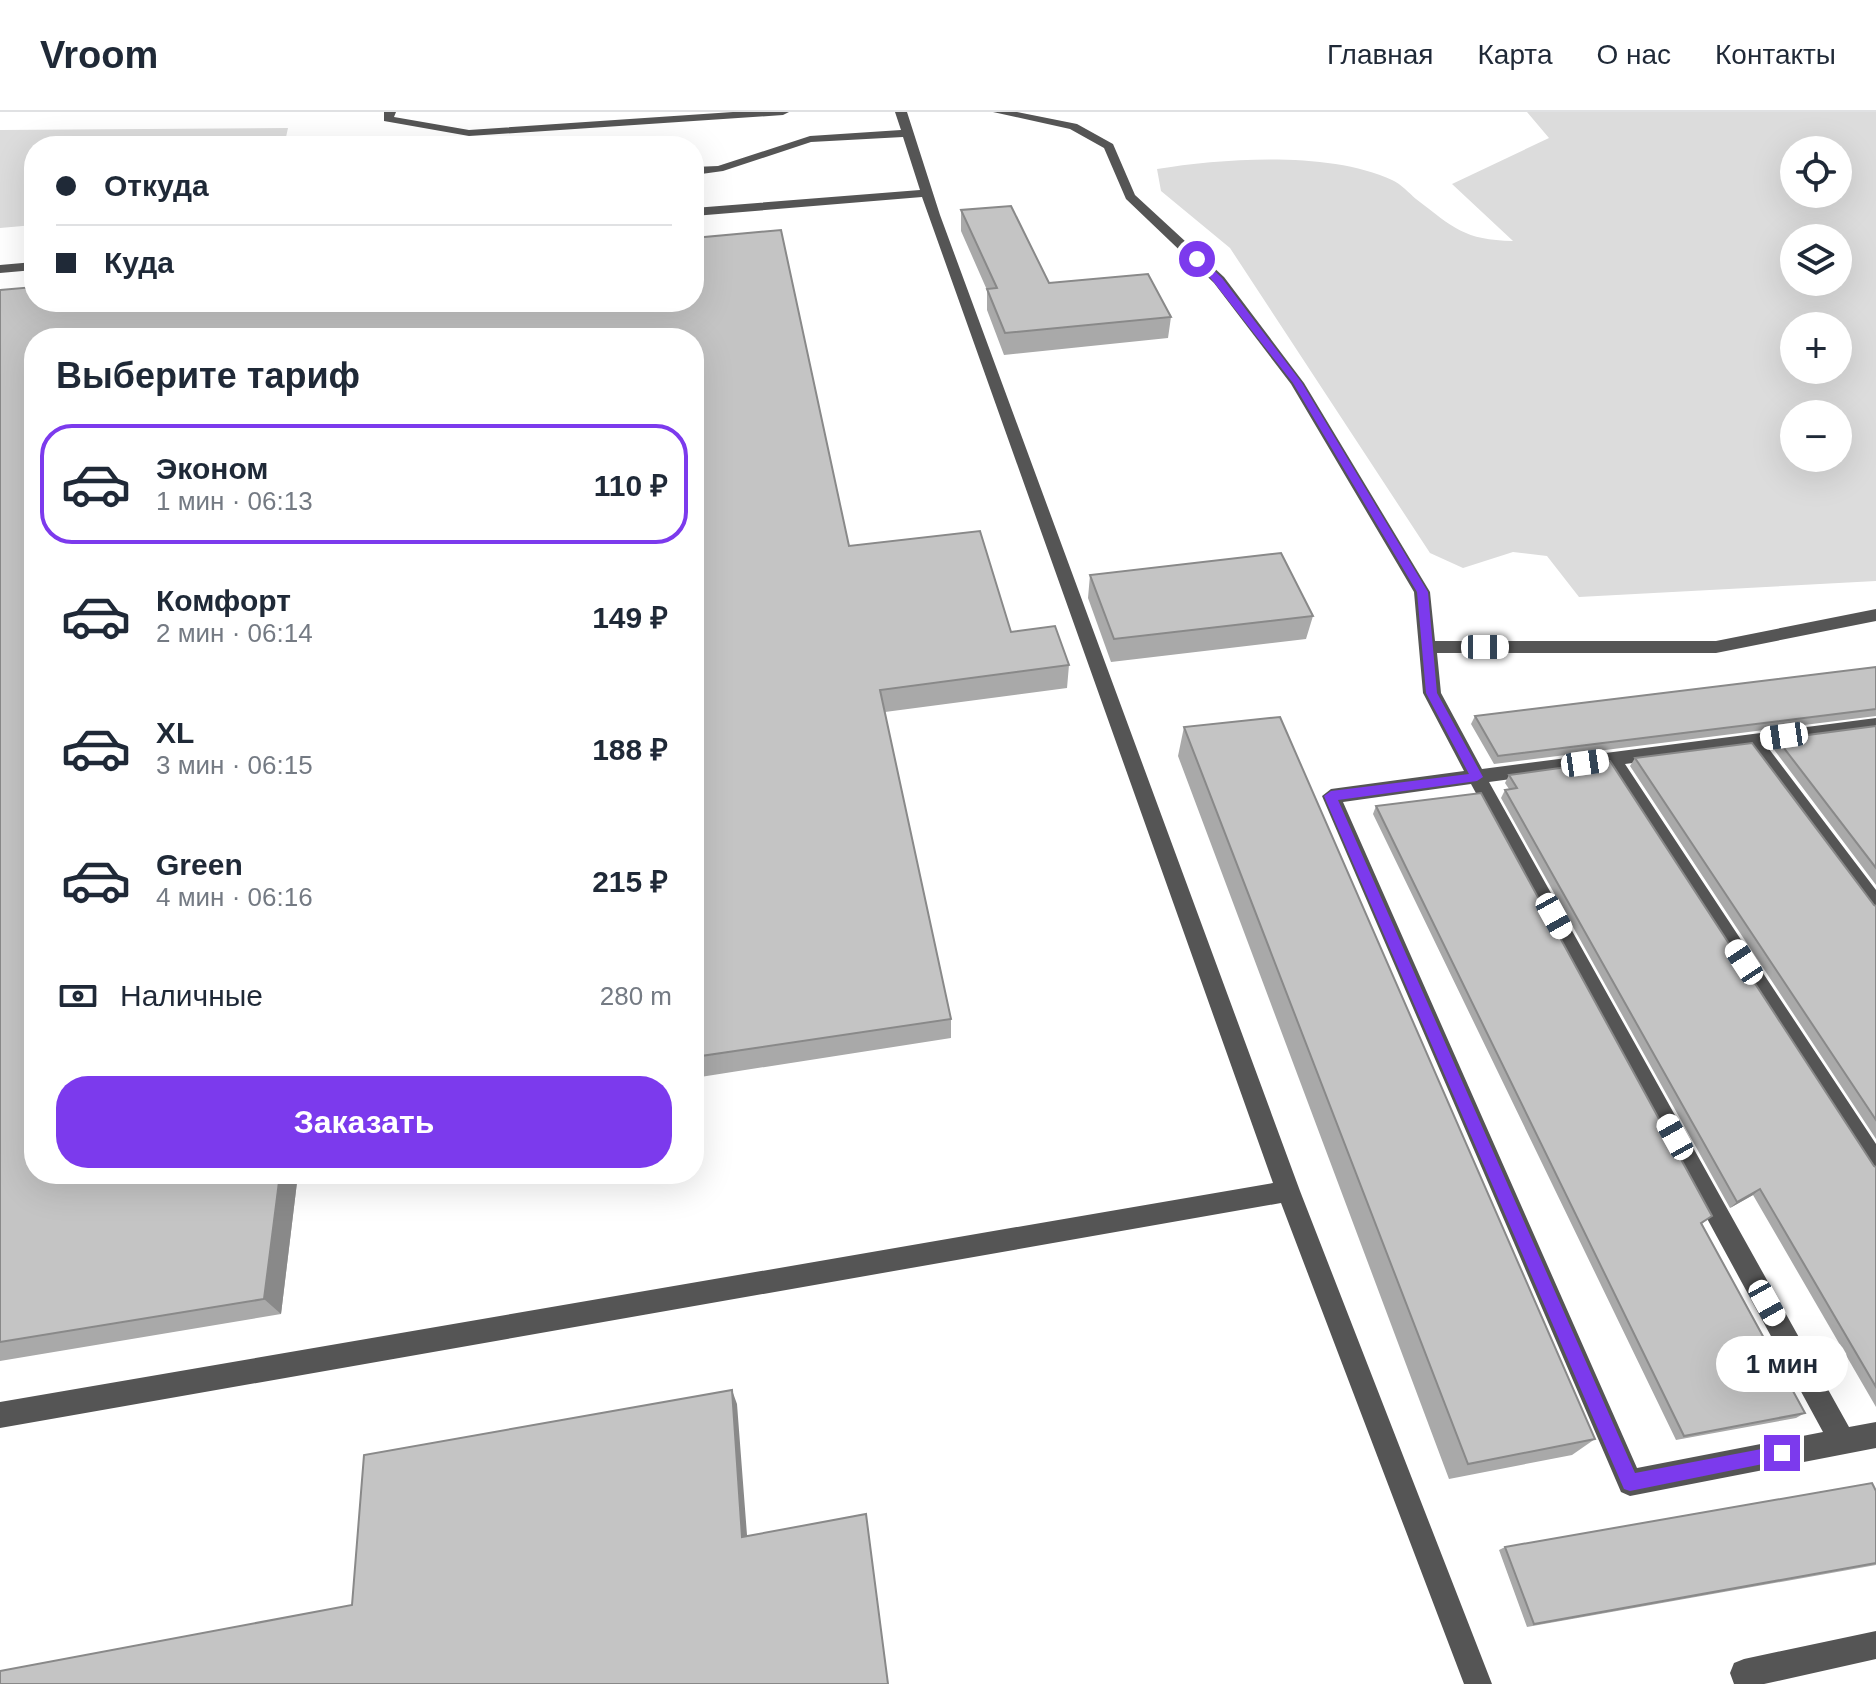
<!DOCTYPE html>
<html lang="ru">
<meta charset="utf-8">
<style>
:root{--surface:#fff;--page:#f6f6f7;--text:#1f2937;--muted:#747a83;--line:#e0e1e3;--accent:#7c3aed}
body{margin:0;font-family:Arial,sans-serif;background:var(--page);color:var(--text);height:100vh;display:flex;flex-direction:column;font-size:30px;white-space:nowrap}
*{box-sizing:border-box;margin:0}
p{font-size:26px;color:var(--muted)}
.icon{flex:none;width:44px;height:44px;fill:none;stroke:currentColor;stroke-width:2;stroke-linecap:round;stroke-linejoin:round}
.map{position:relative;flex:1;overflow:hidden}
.sheet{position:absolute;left:24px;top:216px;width:680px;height:856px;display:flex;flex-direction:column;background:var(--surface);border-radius:32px;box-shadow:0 8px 32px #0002}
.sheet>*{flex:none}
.banner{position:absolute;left:24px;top:24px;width:680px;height:176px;border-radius:32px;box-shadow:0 8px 32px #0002;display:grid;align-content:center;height:176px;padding:0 32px;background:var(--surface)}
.fabs{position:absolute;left:1780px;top:24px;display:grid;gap:16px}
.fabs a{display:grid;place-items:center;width:72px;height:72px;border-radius:50%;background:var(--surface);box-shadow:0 8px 32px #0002;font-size:40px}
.end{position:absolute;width:36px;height:36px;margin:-18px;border:10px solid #7c3aed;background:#fff;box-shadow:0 0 0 4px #fff}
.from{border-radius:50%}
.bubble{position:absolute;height:56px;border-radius:28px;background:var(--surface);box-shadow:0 8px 32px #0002;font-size:26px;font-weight:700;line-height:56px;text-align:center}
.car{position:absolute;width:24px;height:48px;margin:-24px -12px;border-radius:10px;box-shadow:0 0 6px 2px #0007;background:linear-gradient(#fff 24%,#345 0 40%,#fff 0 76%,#345 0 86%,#fff 0)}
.banner b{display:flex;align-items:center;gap:28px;height:76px;font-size:30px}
.banner b+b{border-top:2px solid var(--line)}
.banner i{width:20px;height:20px;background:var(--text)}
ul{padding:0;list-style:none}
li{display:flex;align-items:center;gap:24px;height:120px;margin:0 16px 12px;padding:0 16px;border:4px solid transparent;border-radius:32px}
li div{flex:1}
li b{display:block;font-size:30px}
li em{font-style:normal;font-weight:700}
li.active{border-color:var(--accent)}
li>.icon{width:72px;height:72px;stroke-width:1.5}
h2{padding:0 32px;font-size:36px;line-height:96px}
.pay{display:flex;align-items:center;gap:20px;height:88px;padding:0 32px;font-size:30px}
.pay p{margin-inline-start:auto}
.action{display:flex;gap:16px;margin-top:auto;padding:16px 32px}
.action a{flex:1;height:92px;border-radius:32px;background:var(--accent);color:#fff;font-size:32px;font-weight:700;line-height:92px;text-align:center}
header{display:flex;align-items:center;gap:48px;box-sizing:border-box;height:112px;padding:0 40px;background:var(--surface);border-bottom:2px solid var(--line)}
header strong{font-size:38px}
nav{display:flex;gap:44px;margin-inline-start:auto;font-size:28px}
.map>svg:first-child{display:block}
.green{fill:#dcdcdc;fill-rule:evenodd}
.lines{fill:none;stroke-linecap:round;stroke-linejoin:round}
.minor{fill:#555;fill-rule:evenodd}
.wall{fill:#a9a9a9}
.shaded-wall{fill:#898989}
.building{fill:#c4c4c4;stroke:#898989;stroke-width:2}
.route{fill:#7c3aed}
</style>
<header>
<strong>Vroom</strong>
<nav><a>Главная</a><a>Карта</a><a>О нас</a><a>Контакты</a></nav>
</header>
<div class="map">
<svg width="1876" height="1572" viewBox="0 0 1876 1572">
<rect width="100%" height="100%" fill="#fff"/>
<path class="green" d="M1527 0H1876V469L1579 485 1547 444 1513 440 1463 456 1430 441 1230 136 1161 79 1157 57C1224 46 1330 39 1392 68 1401 72 1409 81 1416 87 1454 116 1464 128 1513 129L1452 72 1549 26ZM1794 38H1838V82H1794ZM1794 126H1838V170H1794ZM1794 214H1838V258H1794ZM1794 302H1838V346H1794Z
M288 16 284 34H34V113L0 116V18Z"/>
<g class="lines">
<path class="minor" d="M384 0H396L394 5 469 18 733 0H789L783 3 469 24 384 9Z
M895 0H907L940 103 1300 1079 1492 1572H1464L1281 1091 0 1316V1290L1273 1071 922 85 694 104V96L920 78 903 25 811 30 723 59 694 63V55L718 54 810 24 901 18Z
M993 0H1017L1077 12 1113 32 1135 83 1224 165 1304 271 1430 480 1435 529H1716L1876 497V509L1716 541H1437L1441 581 1482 657 1876 606V618L1766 633 1876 778V801L1869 799 1748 636 1625 652 1876 1032V1063L1868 1059 1607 654 1489 670 1849 1315 1876 1310V1336L1630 1384 1621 1380 1322 684 1331 677 1464 659 1423 581 1414 480 1291 272 1214 171 1126 87 1104 36 1070 17ZM1471 672 1823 1320 1637 1356 1343 690Z
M34 150V158L0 161V153Z
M1876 1519V1547L1764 1572H1734L1730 1561 1734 1551 1744 1547Z"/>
</g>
<path class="wall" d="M961 98 1049 171 1171 205 1168 226 1004 243 987 198V178L961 119Z
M781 118 849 434 980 419 1011 520 1055 514 1069 553 1067 576 885 600 951 907V926L694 966V226H34V1062H298L281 1202 0 1249V178L34 175V190H694V126Z
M1090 463 1313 504 1306 527 1111 550 1088 486Z
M1876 555V604L1494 652 1471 612 1475 604Z
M1876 614V773L1772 635 1777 627Z
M1184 615 1595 1327 1572 1343 1449 1367 1178 644Z
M1635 646 1876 794V1027L1630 654Z
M1509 663 1876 1055V1295L1753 1083 1730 1096 1501 686 1505 678 1509 677 1505 671Z
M1376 694 1712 1104 1702 1112 1805 1301 1796 1306 1676 1328 1373 702Z
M1876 1379V1453L1527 1515 1499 1438 1505 1435Z"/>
<path class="shaded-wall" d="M280 1062H298L281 1202 264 1187Z
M1760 1077 1753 1083 1730 1096 1737 1090Z
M732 1278 737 1292 748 1436 742 1425Z"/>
<path class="building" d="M1011 94 1049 171 1148 162 1171 205 1005 221 987 177 997 176 961 98Z
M781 118 849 434 980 419 1011 520 1055 514 1069 553 880 578 951 907 694 945V226H34V1062H280L264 1187 0 1230V178L34 175V190H694V126Z
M1281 441 1313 504 1114 527 1090 463Z
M1876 555V597L1498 644 1475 604Z
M1280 605 1595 1327 1468 1352 1184 615Z
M1876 614V756L1777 627Z
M1752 631 1874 793 1876 794V1008L1635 646Z
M1610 649 1874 1054 1876 1055V1275L1760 1077 1737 1090 1505 678 1517 676 1509 663Z
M1481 681 1712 1104 1701 1111 1805 1301 1684 1324 1376 694Z
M732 1278 742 1425 866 1402 888 1572H0V1559L352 1493 364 1343Z
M1872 1371 1876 1379V1451L1534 1512 1505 1435Z"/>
<path class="route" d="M1194 145H1200L1222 166 1302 271 1428 480 1437 581 1483 665 1477 669 1338 688 1635 1361 1782 1333 1788 1335 1791 1341 1788 1347 1630 1379 1624 1377 1324 684 1331 679 1469 662 1426 581 1417 480 1293 271Z"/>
</svg>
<div class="fabs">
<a><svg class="icon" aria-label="locate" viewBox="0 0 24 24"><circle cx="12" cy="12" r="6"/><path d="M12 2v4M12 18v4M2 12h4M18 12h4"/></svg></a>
<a><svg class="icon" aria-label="layers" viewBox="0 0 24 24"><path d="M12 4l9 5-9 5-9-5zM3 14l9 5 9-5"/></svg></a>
<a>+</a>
<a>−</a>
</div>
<i class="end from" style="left:1197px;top:147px"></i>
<i class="end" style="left:1782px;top:1341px"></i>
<div class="bubble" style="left:1716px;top:1224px;width:132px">1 мин</div>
<i class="car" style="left:1485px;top:535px;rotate:90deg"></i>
<i class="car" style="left:1784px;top:624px;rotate:262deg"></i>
<i class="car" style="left:1585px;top:651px;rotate:82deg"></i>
<i class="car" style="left:1554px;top:804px;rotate:151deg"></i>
<i class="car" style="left:1744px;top:850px;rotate:327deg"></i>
<i class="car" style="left:1675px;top:1025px;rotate:331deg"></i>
<i class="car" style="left:1767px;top:1191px;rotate:151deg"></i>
<div class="banner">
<b><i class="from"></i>Откуда</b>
<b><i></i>Куда</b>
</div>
<section class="sheet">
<h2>Выберите тариф</h2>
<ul>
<li class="active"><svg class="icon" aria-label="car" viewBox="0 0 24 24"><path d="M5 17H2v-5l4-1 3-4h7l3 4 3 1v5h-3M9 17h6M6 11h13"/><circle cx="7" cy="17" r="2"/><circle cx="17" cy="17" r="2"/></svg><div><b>Эконом</b><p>1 мин · 06:13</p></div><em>110 ₽</em></li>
<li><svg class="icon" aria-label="car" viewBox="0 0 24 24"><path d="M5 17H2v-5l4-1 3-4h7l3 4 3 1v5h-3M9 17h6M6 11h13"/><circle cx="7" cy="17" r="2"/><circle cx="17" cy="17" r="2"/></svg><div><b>Комфорт</b><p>2 мин · 06:14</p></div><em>149 ₽</em></li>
<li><svg class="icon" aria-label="car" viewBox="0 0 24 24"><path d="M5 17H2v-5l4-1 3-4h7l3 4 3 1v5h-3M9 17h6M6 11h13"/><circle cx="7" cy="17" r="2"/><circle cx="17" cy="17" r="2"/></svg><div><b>XL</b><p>3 мин · 06:15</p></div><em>188 ₽</em></li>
<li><svg class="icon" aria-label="car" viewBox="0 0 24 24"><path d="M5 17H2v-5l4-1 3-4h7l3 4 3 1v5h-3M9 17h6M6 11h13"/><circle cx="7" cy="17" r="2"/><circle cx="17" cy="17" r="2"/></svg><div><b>Green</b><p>4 мин · 06:16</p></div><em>215 ₽</em></li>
</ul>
<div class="pay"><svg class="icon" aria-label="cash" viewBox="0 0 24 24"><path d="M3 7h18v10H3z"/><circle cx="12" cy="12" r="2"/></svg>Наличные<p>280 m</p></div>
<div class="action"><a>Заказать</a></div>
</section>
</div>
